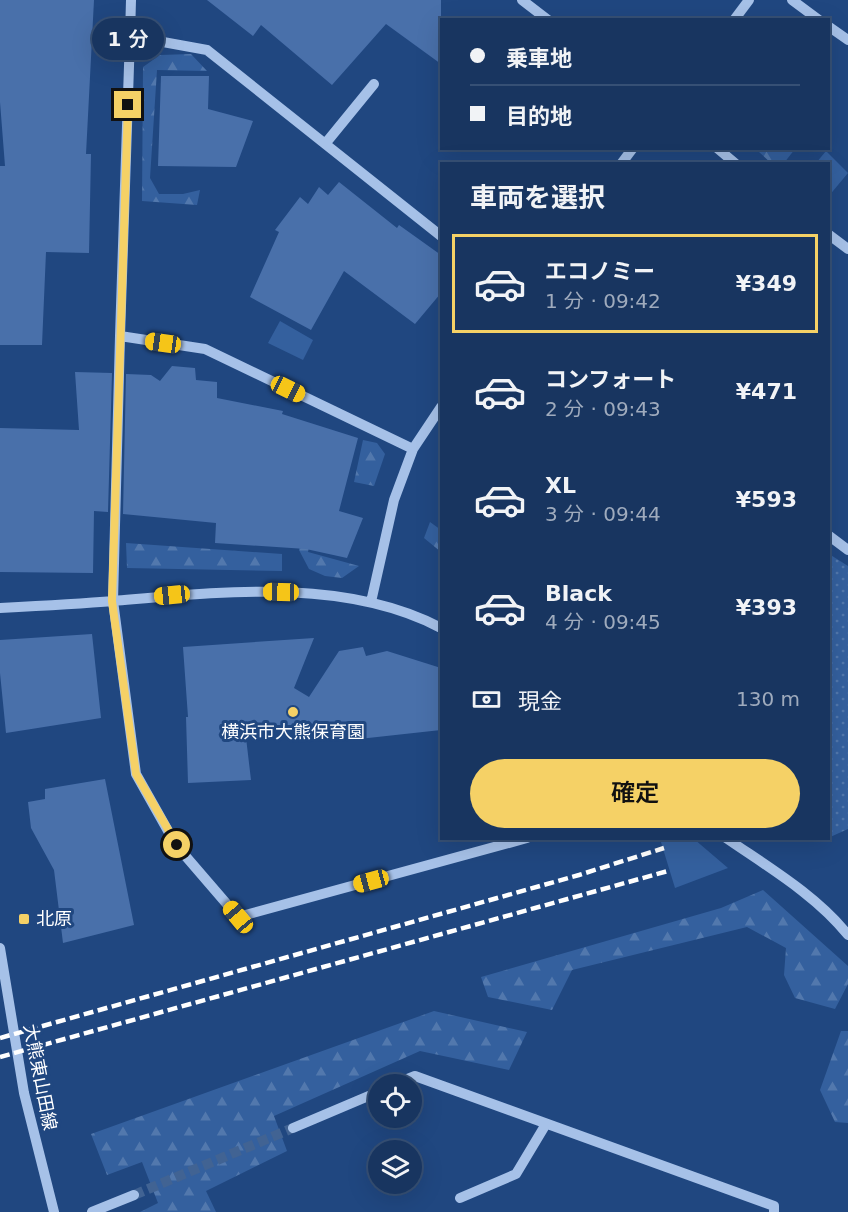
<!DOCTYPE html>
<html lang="ja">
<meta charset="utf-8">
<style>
:root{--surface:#183560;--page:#213d66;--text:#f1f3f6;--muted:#9fabbd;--line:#365075;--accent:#f5d166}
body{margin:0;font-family:"DejaVu Sans","Noto Sans JP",sans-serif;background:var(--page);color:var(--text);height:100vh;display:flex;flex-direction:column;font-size:22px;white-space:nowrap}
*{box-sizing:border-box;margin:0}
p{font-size:20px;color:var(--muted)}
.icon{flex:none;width:33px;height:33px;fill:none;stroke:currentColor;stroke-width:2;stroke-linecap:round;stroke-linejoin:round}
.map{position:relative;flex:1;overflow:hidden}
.details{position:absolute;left:440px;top:162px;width:390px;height:678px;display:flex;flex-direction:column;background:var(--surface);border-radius:0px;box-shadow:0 6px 24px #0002,0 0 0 2px var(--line)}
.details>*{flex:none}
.top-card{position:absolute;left:440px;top:18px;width:390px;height:132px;border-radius:0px;box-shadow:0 6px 24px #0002,0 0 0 2px var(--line);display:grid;align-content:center;height:132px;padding:0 30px;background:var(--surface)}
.buttons{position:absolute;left:368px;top:1074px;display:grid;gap:12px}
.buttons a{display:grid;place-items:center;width:54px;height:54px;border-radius:50%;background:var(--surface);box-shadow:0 6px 24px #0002,0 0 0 2px var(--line);font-size:30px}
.end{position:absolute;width:27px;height:27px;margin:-14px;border:8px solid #f5d166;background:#111;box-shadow:0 0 0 3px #111}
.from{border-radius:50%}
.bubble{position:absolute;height:42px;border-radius:21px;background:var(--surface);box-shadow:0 6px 24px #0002,0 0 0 2px var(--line);font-size:20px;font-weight:600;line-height:42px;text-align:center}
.car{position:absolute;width:18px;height:36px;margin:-18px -9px;border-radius:8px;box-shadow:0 0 4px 2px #0007;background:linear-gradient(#f5c518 24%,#345 0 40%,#f5c518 0 76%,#345 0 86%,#f5c518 0)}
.top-card b{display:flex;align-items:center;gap:21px;height:57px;font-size:22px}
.top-card b+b{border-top:2px solid var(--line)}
.top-card i{width:15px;height:15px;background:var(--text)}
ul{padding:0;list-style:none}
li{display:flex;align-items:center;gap:18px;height:99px;margin:0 12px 9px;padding:0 18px;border:3px solid transparent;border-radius:0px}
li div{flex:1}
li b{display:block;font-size:22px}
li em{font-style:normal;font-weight:600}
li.current{border-color:var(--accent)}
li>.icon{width:54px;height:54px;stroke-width:1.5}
h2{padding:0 30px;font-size:27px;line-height:72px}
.pay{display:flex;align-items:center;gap:15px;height:66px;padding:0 30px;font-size:22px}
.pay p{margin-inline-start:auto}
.cta{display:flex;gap:12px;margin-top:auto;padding:12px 30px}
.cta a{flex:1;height:69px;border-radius:36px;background:var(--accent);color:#111;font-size:24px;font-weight:600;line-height:69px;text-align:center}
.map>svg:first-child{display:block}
.green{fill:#34609e}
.forest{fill:url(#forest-firs)}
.park{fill:url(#park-dots)}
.building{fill:#4970aa}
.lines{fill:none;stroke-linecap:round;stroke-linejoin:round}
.minor-tunnel{stroke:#416393;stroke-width:10;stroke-dasharray:10 5;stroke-linecap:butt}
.minor{stroke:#a6c1e8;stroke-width:10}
.rail{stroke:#fff;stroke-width:4.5;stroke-dasharray:10 4.5;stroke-linecap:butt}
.route{stroke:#f5d166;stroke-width:8}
.poi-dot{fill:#f5d166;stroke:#204780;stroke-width:2}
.labels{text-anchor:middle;stroke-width:6;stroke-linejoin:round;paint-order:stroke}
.poi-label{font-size:18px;fill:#fff;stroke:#204780}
.street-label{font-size:18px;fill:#fff;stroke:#204780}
</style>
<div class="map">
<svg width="848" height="1212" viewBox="0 0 848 1212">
<defs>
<pattern id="forest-firs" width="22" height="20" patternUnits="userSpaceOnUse" patternTransform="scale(1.5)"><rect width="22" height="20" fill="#34609e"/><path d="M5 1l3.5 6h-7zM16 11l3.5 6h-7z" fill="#5278ad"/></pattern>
<pattern id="park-dots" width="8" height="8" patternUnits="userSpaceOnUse" patternTransform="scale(1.5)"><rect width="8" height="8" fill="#34609e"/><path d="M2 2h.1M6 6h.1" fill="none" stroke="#5278ad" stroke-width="1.8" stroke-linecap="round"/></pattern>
</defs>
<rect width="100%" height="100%" fill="#204780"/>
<path class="green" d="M826 151 848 173 828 197V164L816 163Z
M280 321 313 340 303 360 268 343Z
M660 839H694L728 868 675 888Z"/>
<path class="forest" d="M191 54 207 71 157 70 150 178 159 194H183L200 190 197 205 142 201 143 67 160 55Z
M762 148H795V149L784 163 772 164 759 152Z
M363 440 377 443 385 454 374 486 354 482Z
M305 496 319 498 308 552 359 566 342 578 325 576 309 569 299 550Z
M430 522 441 530V552L424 538Z
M126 543 282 554V571L127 568Z
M763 890 848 966V984L835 1009 795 998 784 975 786 948 747 927 572 970 552 1010 488 997 481 977 721 908Z
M434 1011 527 1032 509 1070 420 1051 274 1116 287 1151 206 1191 216 1212H140L158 1203 142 1162 107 1175 91 1134Z
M841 1031H848V1123L835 1122 820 1090Z"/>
<path class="park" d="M829 554 848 566V829L828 838Z"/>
<path class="building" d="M0 0H94L86 154H91L89 253 46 252 42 345H0V166H5L0 102Z
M207 0H441V64L386 24 332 85 261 25 253 36Z
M161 76H209L208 109 253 121 236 167 158 166Z
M339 182 397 228 399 225 441 255V293L415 324 344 271 311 330 250 297 279 232 275 230 300 197 308 204 319 187 328 195Z
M172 366 195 368 196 380 217 382V398L283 411 282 414 358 438 339 511 363 518 347 558 306 549 215 543 216 523 123 514 126 374 151 375 160 381Z
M75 372 112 373 108 512 94 511 93 573 0 572V428L79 430Z
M92 634 101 718 6 733 0 673V640Z
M314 638 294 688 309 697 339 651 363 647 366 656 387 651 441 668V730L359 739 355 724 245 729 251 780 188 783 186 717H188L183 647Z
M105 779 134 925 63 943 54 870 31 828 28 802 45 799V789Z"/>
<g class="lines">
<path class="minor-tunnel" d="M134 1195 293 1128"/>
<path class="minor" d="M131 0 130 36 207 50 441 236
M522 0 548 20
M792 0 819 20
M734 20 749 0
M828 26 848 40
M130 36 120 336 205 349 413 449
M325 144 374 84
M717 148 736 164
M621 164 633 148
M828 234 848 249
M120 336 113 601 136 774 176 845 238 917 527 838
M828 535 848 550
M371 602 394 500 413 449 441 407
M0 608C38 606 76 604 114 601 218 592 344 577 441 628
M726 838C768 867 816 895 848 935
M0 948 24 1093 54 1212
M395 1084 415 1076 774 1206V1212
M293 1128 378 1092
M460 1198 516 1174 546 1124
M92 1212 134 1195"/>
<path class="rail" d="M0 1038 579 875 664 848
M0 1057 668 871"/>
</g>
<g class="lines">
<path class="route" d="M128 105 112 601 136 774 177 845"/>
</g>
<g class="poi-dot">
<circle cx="293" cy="712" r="6"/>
<rect x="18" y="913" width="12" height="12" rx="3"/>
</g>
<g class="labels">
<g class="poi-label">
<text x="293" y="738">横浜市大熊保育園</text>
<text x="36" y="925" text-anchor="start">北原</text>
</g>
<g class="street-label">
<text transform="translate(40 1077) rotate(79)" y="6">大熊東山田線</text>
</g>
</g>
</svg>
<div class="buttons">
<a><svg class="icon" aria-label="locate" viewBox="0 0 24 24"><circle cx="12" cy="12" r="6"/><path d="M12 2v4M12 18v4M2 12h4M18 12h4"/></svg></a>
<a><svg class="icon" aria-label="layers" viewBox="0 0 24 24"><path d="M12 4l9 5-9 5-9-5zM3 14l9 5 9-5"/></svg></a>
</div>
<i class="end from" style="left:177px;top:845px"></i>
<i class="end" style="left:128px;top:105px"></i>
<div class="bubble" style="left:92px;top:18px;width:72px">1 分</div>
<i class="car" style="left:163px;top:343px;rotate:278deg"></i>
<i class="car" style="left:288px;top:389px;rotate:116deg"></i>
<i class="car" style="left:281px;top:592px;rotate:271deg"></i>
<i class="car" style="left:172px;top:595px;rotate:264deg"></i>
<i class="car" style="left:371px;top:881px;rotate:255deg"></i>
<i class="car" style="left:238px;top:917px;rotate:320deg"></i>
<div class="top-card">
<b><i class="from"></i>乗車地</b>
<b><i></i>目的地</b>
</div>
<section class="details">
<h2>車両を選択</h2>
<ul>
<li class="current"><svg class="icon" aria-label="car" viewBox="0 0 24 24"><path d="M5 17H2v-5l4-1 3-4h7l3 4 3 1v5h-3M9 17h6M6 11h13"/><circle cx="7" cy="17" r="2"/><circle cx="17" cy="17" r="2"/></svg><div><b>エコノミー</b><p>1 分 · 09:42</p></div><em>¥349</em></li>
<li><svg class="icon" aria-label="car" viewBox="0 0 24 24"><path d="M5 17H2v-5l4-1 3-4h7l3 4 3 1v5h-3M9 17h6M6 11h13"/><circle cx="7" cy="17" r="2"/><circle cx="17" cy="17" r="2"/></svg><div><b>コンフォート</b><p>2 分 · 09:43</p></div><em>¥471</em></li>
<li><svg class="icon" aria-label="car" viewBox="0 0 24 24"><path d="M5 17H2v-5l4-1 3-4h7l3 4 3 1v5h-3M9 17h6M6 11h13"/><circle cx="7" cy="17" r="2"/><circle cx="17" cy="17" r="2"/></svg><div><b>XL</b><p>3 分 · 09:44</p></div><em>¥593</em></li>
<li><svg class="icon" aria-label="car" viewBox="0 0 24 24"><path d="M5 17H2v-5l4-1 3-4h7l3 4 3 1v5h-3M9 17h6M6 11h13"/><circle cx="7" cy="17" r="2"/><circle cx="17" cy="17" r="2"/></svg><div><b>Black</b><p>4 分 · 09:45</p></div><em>¥393</em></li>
</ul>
<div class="pay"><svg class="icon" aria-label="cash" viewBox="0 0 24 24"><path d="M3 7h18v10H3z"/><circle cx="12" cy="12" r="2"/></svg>現金<p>130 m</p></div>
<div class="cta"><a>確定</a></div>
</section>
</div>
